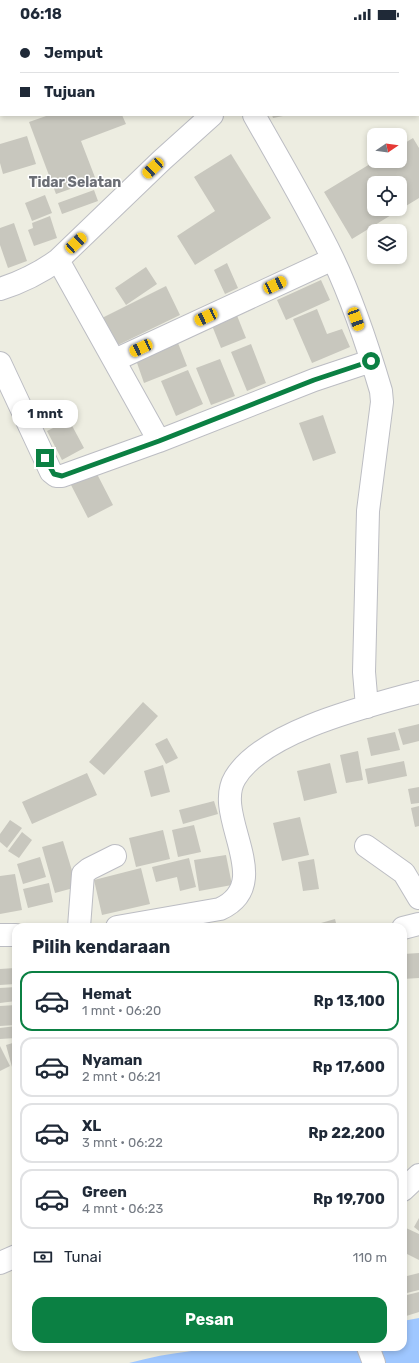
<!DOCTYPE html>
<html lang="id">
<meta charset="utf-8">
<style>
:root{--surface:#fff;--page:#f2f2f3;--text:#1f2937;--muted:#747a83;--line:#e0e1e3;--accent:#0b8043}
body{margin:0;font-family:Rubik,sans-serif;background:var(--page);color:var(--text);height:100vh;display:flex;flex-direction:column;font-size:15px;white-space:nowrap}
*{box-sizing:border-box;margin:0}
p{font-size:13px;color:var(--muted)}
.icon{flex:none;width:22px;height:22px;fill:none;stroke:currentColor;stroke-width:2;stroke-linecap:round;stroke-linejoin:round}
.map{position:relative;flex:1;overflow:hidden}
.drawer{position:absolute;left:12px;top:895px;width:395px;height:428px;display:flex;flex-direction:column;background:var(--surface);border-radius:12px;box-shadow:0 2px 6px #0003}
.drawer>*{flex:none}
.banner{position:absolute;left:0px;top:0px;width:419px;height:88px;box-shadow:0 2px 6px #0003;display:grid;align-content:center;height:88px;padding:0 20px;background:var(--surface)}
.needle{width:26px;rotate:77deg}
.fabs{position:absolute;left:367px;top:100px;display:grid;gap:8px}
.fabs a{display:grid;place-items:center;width:40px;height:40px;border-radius:8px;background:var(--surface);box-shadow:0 2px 6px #0003;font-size:20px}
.end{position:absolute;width:18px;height:18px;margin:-9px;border:5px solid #0b8043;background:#fff;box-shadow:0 0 0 2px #fff}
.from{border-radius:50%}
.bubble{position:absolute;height:28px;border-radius:12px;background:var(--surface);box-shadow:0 2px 6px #0003;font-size:13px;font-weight:700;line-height:28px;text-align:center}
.car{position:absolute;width:12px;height:24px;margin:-12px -6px;border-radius:5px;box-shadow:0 0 3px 1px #0007;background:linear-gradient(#f5c518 24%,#345 0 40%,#f5c518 0 76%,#345 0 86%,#f5c518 0)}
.banner b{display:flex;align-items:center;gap:14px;height:38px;font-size:15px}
.banner b+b{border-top:1px solid var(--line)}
.banner i{width:10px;height:10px;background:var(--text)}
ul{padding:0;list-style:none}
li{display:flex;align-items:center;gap:12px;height:60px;margin:0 8px 6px;padding:0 12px;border:2px solid var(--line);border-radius:12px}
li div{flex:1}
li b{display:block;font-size:15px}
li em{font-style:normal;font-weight:700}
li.active{border-color:var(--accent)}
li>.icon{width:36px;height:36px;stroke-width:1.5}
h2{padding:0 20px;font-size:18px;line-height:48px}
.pay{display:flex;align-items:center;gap:10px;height:44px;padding:0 20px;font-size:15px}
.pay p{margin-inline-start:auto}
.button{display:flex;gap:8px;margin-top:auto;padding:8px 20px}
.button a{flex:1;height:46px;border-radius:12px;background:var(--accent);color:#fff;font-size:16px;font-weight:700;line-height:46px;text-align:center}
.status{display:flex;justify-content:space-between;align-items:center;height:28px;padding:0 20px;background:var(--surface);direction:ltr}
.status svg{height:11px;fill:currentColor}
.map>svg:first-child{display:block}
.water{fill:#9fc7ff}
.building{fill:#c8c7be;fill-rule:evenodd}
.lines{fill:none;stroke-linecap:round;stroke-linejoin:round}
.minor-casing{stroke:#bcbdc3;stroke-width:24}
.minor{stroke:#fff;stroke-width:22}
.route{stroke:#0b8043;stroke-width:5}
.labels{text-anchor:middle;stroke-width:3;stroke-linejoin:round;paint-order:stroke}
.quarter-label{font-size:14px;font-weight:bold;fill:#6b6e75;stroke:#fff}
</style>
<div class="status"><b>06:18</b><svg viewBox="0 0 49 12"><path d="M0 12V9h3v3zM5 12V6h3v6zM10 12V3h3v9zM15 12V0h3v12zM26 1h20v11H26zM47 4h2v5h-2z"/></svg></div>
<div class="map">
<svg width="419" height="1335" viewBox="0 0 419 1335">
<rect width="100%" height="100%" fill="#edede1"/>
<path class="water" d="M419 1290V1335H129C216 1311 313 1319 403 1319V1293Z"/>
<path class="building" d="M49 87H122L126 96 81 113 96 152 56 166 29 94Z
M272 87H283V88L273 90Z
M27 108 36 136 3 146 0 135V116Z
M413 110 419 120V170L352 211 324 164 375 133H400V118ZM374 155H400V181H374Z
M231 126 271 190 195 237 177 208 215 183 194 149Z
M94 162 98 173 62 186 58 175Z
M45 167 52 185 32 193 25 175Z
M50 188 57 210 34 218 28 202 33 200 32 195Z
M14 195 27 233 8 240 0 217V200Z
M227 235 238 260 225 266 214 242Z
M146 239 157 256 126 277 115 260Z
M321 252 330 272 286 292 277 272Z
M166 258 180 287 116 318 102 290Z
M234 280 246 310 221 320 209 290Z
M317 281 327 306 342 301 350 319 312 335 293 291Z
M178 315 187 338 144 355 136 332Z
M251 316 266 355 247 363 231 324Z
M220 331 235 368 211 377 196 340Z
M188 342 203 376 176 388 161 353Z
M323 387 336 425 313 433 299 395Z
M69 392 84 420 62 432 47 403Z
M96 444 113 477 88 490 71 457Z
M143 674 158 688 104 747 89 734Z
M419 696V713L403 717 398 701Z
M395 704 400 722 371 728 367 710Z
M167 710 178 730 166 736 155 716Z
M358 723 363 752 346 755 340 727Z
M404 733 407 748 368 756 365 741Z
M330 735 337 765 304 773 297 743Z
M163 737 170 764 151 769 144 743Z
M87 745 97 767 32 796 22 774Z
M419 759V775L411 776 408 761Z
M214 773 218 786 183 796 179 782Z
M419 778V798L415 799 411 780Z
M300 789 309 827 282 833 273 795Z
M10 792 22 800 7 820 0 814V806Z
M194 797 201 824 178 829 172 802Z
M163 802 170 831 136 839 129 810Z
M22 804 32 812 19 830 8 823Z
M63 813 77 859 55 865 42 819Z
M226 827 232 857 199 863 194 832Z
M40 829 46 849 23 856 17 836Z
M189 830 196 859 180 863 177 849 156 854 152 839Z
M314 831 319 861 303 863 298 834Z
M141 840 150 876 102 887 94 852Z
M15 846 22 882 0 886V848Z
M49 855 53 874 28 880 23 861Z
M335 891 337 899H307Z
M419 925V950L403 951V926Z
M15 940 16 956 0 957V941Z
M16 959V973L0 975V960Z
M16 977V997L0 998V978Z
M16 998V1010L0 1011V1000Z
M16 1014V1037L12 1039 6 1017Z
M0 1018 10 1038 0 1043Z
M419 1190V1203L414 1199Z
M406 1200 419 1206V1232L403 1224V1206Z
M419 1245V1262L403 1266V1249Z
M419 1264V1284L403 1289V1268Z"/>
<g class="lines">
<defs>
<path id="minor" d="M196 0 197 1
M44 1 47 0
M0 17 1 16
M418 76H419
M254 87C281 135 309 182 333 231 353 273 368 319 381 363L382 374 368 483 364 644 367 679
M58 232 159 413 314 352 371 333
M0 261C22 254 40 245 58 232L162 132 212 87
M115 332 333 231
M0 335 51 444 56 448H62L159 413
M366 818 404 845 419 870
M79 899 83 846 89 841 115 828
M117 899 220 881C277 855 212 788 235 750 263 703 368 678 419 664
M403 900 419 896
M0 907H16
M403 1162 419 1147
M0 1235 16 1228
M368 1319 374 1335"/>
</defs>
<use href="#minor" class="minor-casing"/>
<use href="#minor" class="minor"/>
</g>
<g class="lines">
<path class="route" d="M45 430 54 446 62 448 159 413 314 352 371 333"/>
</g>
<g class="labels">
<g class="quarter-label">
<text x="75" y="159">Tidar Selatan</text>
</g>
</g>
</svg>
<div class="fabs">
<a><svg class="needle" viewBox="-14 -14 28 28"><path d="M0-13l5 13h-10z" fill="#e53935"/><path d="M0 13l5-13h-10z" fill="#747a83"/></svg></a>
<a><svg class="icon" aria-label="locate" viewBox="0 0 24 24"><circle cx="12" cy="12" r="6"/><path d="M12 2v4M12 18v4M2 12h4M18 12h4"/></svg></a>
<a><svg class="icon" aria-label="layers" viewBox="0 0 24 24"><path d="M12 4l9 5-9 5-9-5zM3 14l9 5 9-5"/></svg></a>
</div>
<i class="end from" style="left:371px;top:333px"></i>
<i class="end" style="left:45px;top:430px"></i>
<div class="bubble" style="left:12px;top:372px;width:66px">1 mnt</div>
<i class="car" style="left:153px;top:140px;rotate:227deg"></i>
<i class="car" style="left:76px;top:215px;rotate:47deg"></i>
<i class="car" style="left:275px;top:257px;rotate:65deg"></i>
<i class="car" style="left:206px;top:289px;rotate:245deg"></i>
<i class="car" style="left:356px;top:291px;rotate:160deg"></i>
<i class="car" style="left:141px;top:320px;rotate:245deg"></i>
<div class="banner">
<b><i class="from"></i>Jemput</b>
<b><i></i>Tujuan</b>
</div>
<section class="drawer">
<h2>Pilih kendaraan</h2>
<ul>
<li class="active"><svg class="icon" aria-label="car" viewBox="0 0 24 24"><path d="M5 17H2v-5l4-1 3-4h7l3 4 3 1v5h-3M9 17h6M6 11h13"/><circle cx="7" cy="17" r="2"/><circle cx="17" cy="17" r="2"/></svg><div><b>Hemat</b><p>1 mnt · 06:20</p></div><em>Rp 13,100</em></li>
<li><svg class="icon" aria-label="car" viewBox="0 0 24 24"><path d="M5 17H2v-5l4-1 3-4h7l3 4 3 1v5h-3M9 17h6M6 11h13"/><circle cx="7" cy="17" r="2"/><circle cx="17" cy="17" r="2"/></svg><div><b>Nyaman</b><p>2 mnt · 06:21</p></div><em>Rp 17,600</em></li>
<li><svg class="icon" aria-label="car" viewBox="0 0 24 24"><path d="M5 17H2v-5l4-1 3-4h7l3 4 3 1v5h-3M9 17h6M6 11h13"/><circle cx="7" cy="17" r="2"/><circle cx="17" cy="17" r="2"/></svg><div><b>XL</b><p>3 mnt · 06:22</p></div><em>Rp 22,200</em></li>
<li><svg class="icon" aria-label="car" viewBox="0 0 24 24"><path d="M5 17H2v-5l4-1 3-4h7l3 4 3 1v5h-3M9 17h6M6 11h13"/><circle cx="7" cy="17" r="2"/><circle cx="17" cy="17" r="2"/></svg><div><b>Green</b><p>4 mnt · 06:23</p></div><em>Rp 19,700</em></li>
</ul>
<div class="pay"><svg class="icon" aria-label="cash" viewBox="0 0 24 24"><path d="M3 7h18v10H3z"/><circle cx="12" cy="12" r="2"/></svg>Tunai<p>110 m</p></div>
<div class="button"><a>Pesan</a></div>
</section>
</div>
